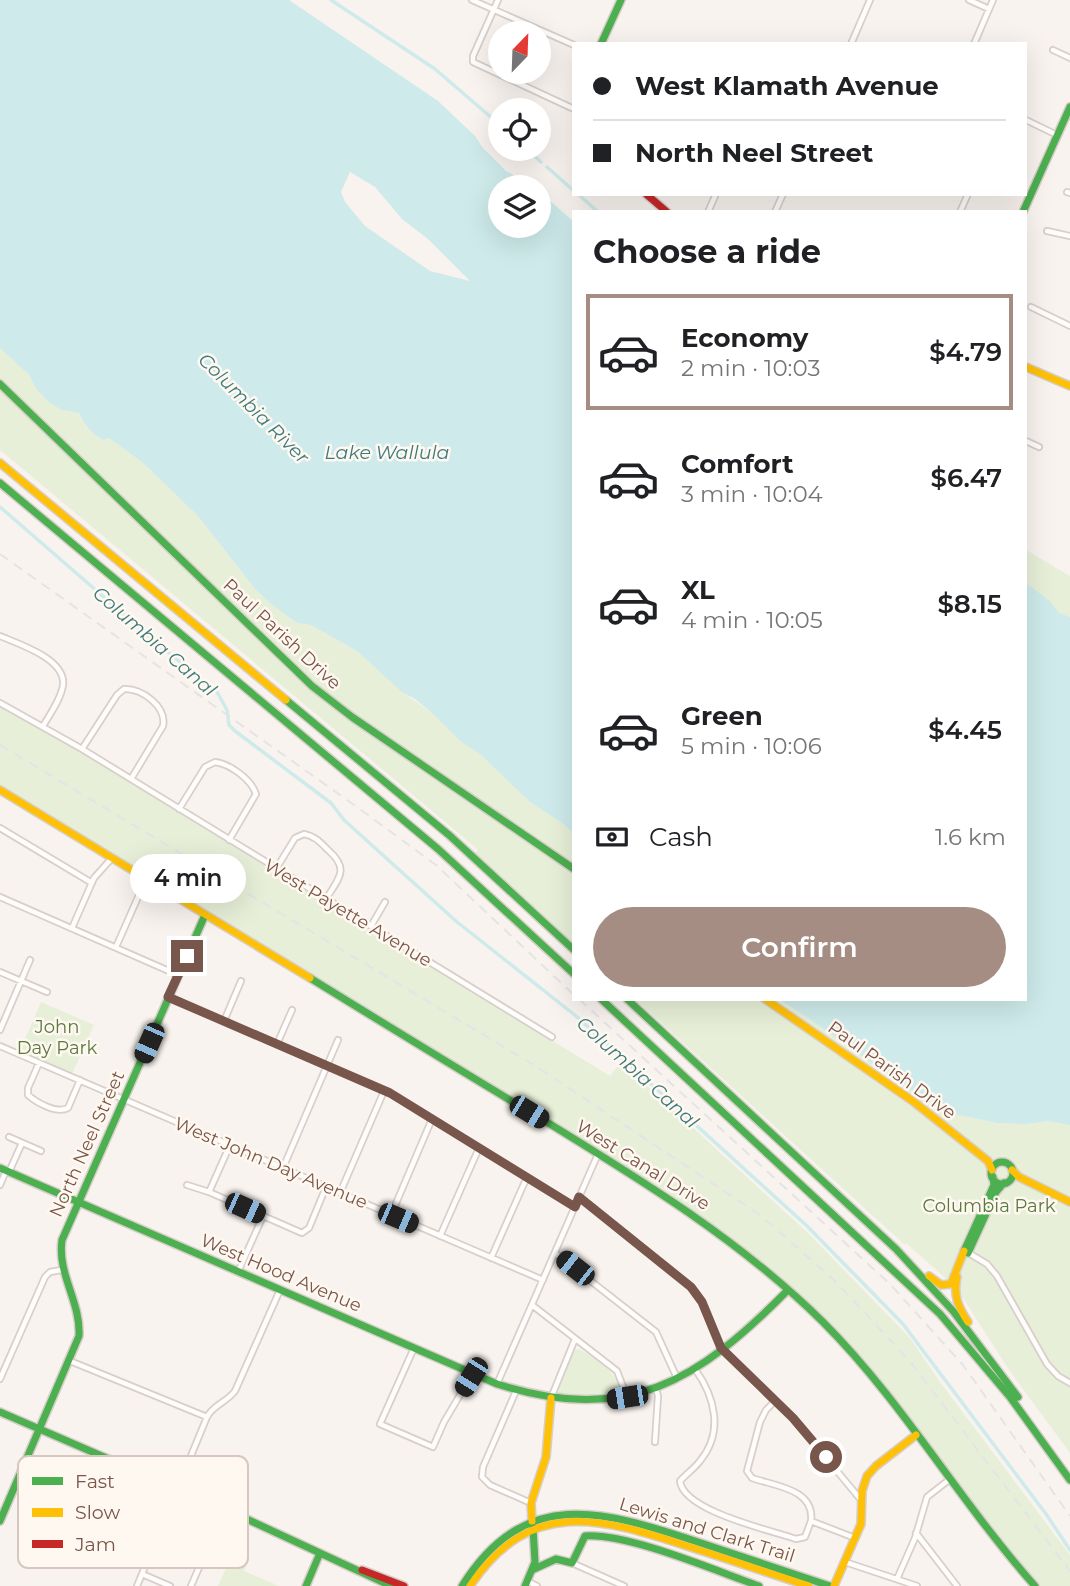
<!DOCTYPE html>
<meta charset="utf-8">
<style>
:root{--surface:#fff;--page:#f6f6f6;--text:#202124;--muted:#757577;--line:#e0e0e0;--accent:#a58d84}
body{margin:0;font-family:Montserrat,sans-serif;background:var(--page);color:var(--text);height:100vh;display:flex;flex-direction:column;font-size:26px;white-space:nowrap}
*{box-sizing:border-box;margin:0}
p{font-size:23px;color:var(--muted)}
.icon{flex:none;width:38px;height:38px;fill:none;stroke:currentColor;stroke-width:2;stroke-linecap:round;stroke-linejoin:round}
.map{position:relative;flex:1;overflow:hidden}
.side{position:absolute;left:572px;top:210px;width:455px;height:791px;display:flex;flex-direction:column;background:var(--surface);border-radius:0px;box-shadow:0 7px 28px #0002}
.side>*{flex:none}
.hud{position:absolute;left:572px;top:42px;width:455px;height:154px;border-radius:0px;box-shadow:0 7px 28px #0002;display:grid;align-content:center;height:154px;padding:0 21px;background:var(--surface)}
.needle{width:46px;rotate:23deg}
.fabs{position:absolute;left:488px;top:21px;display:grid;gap:14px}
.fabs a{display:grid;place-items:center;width:63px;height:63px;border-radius:50%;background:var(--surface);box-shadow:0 7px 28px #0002;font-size:35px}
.end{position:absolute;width:32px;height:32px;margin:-16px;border:9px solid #79564b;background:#fff;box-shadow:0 0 0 4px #fff}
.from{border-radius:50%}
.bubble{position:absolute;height:49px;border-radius:24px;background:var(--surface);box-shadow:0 7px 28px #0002;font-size:23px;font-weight:600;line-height:49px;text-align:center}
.car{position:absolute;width:21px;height:42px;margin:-21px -10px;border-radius:9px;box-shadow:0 0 5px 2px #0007;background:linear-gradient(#222 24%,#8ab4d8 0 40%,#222 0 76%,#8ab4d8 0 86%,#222 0)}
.hud b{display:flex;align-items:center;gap:24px;height:66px;font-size:26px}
.hud b+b{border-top:2px solid var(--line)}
.hud i{width:18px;height:18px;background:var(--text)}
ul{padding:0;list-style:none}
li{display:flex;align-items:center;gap:21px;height:116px;margin:0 14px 10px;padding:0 7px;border:4px solid transparent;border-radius:0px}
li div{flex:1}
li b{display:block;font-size:26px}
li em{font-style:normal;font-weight:600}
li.active{border-color:var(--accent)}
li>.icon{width:63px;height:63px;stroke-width:1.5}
h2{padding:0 21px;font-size:32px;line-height:84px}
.pay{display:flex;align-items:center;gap:18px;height:77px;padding:0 21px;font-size:26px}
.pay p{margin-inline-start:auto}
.action{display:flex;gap:14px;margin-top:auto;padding:14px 21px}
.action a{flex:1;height:80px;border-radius:42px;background:var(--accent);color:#fff;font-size:28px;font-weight:600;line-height:80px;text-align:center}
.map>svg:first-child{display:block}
.green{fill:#e7efd8}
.water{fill:#ceeaea;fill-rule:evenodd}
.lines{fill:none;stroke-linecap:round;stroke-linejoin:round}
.canal{stroke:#ceeaea;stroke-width:3.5}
.street-casing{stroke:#d8cfca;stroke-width:8}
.fast-casing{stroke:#d8cec9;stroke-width:10}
.slow-casing{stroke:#d8cec9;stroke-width:10}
.jam-casing{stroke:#d8cec9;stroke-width:10}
.street{stroke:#fefdfc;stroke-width:4.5}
.fast{stroke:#4caf50;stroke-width:7}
.slow{stroke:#ffc107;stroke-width:7}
.jam{stroke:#c62828;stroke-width:7}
.rail{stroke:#e5e3e6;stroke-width:2;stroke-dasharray:10 7;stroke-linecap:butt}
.route{stroke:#79564b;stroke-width:9}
.labels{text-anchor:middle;stroke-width:5;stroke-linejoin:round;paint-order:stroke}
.street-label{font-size:18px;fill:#79564b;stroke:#fff8f0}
.park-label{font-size:18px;fill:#577a3f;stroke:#fff8f0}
.water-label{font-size:19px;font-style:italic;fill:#3d7b7e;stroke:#fff8f0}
.key{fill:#fff8f0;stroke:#d7c7be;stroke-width:2}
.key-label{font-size:19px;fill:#79564b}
</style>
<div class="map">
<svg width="1070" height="1586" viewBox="0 0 1070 1586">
<rect width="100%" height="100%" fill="#f8f3ee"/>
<path class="green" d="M0 348 29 375 41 395 62 410 79 413C84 426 90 432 103 440L109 438 143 463 198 516 256 590 271 604 297 623 311 625 357 651 408 696 431 712 460 741 481 755 530 802 562 823 574 834V943L476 853 478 850 437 815 0 450Z
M1026 550 1070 576V645L1026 618Z
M0 706 49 732 610 1076 621 1062 808 1233 910 1338 940 1382 1070 1555V1586H1040C986 1528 943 1459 894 1397 829 1315 750 1250 665 1190L0 785Z
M635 999H778L808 1018 898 1082 945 1112 997 1123 1027 1124 1048 1121 1070 1125V1453L1009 1370 965 1301 943 1276 906 1243 905 1245Z
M41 1002 94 1025 72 1074 20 1051Z
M579 1349C594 1357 623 1375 618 1394L581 1398 559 1395 557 1390 575 1350Z
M234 1551 249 1557 244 1571 279 1586H218Z"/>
<path class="water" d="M0 0H289L438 101 475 136 483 148 506 171 535 187H500V226H539V191L574 222V834L562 823 530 802 481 755 460 741 431 712 415 699 402 692 357 651 311 625 297 623 271 604 256 590 198 516 143 463 109 438 103 440C91 433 84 425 79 413L62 410 50 403 37 390 29 375 0 348ZM350 172 375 187 402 219 428 239 470 281 430 271 365 226 345 202 341 192Z
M1026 583 1050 601 1059 613 1070 617V1125L1048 1121 1027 1124 997 1123 945 1112 898 1082 808 1018 778 999H1026Z"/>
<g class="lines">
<path class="canal" d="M331 0 435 69 500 125
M527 149 541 162
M547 167 574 191
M578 194 598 212
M0 507 158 644 217 692 227 710 229 725 235 731 331 803 344 820 457 922 576 1016 806 1225 903 1324 1046 1514 1070 1550"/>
<defs>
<path id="street" d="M472 0 574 45
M498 0 473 56V62L574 109
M969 0 989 9
M851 44 870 0
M974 44 993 0
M1053 50 1070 58
M1026 120 1057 135
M1067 192 1070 193
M708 212 716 194
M775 212 783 194
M960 212 968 194
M1047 231 1070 236
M1031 307 1070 326
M1026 441 1039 447
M0 636C19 644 66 659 63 685 61 699 50 714 43 726
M0 703 82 749 552 1037
M82 749 117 695 124 689C142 688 167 707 163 726L131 779
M179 809 205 767 215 762C230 764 251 779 256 794L229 840
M0 828 92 883
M276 869 295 838 304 834C315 836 321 843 328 850 350 869 339 878 326 899
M0 897 178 975
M371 926 385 902
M72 928 94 878 112 858
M116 947 146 879
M0 972 47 992
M168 997 390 1093 575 1207
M224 1021 241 981
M0 1030 30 960
M277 1044 292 1010
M0 1046 543 1280
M39 1063 28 1088V1095C37 1103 57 1114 68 1108L80 1080
M9 1137 41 1151
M283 1168 338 1040
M9 1172 22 1143
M0 1185 6 1171
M187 1185 209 1192 302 1233 309 1228 326 1187
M209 1192 230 1145
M340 1193 384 1091
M579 1197 691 1287 702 1302 721 1348 793 1418 861 1500
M391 1215 432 1119
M440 1236 479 1148
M967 1252 987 1264 997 1276 1047 1364 1058 1376 1070 1383
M555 1253 656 1332 677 1378
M491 1258 527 1177
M238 1272 263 1216
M532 1305 617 1371 627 1397
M414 1348 380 1424 433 1447 444 1422 473 1373
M70 1361 207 1417
M695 1369C715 1397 724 1432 700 1461 694 1469 686 1474 680 1481 683 1511 770 1530 796 1539L805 1537 811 1521 855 1538
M0 1379 45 1277 50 1272 61 1270
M497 1384 598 1154
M516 1391 483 1467 482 1477 490 1485 531 1503
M551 1398 575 1339
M775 1401 766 1410 760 1422 747 1471 752 1478C775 1486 815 1489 811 1521
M655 1442 658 1396 656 1389
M916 1533 957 1586
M845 1562 917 1586
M572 1563 624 1586
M142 1574 170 1586
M897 1579 915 1538 927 1497 950 1479
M527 1581 537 1586
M137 1586 207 1417C213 1405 227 1402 235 1391L280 1290
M191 1586 224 1510"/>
<path id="fast" d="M601 44 621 0
M1023 212 1070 107
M0 384 312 686 352 717 574 869
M0 483 438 849 574 974
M286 700 449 835 574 950
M310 978C388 1026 466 1074 545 1121 643 1181 741 1241 823 1322 903 1402 960 1502 1035 1586
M601 999 940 1314 1010 1397 1070 1480
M627 999 896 1249 953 1311 1018 1397
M991 1173a11 11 0 1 1 22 0a11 11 0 1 1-22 0Z
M0 1168 497 1384C628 1425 697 1382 788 1290
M964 1251 994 1185 993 1177
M968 1253 996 1192 1004 1183
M0 1412 238 1515 391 1586
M0 1521 79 1336C81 1302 57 1274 62 1240L205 915
M532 1570 556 1559 572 1563 585 1536C628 1533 716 1571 759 1586
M306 1586 320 1553
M462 1586C525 1486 602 1510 698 1542 742 1557 786 1571 830 1586
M525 1586 535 1562 533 1528"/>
<path id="slow" d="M1026 367 1070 386
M0 463 286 700
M0 790 310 978
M765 999 914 1102 988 1161 992 1170
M1012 1170 1019 1177 1070 1202
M929 1276 941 1285 951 1284 964 1251
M957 1277C953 1295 958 1307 968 1322
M532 1521 531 1503 546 1457 551 1398
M470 1586C530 1497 599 1517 687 1546 728 1559 768 1573 809 1586
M834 1586 861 1524 862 1491 867 1476 876 1466 916 1435"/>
<path id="jam" d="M646 194 667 212
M362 1570 404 1586"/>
</defs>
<use href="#street" class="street-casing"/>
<use href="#fast" class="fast-casing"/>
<use href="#slow" class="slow-casing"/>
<use href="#jam" class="jam-casing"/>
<use href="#street" class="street"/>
<use href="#fast" class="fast"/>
<use href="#slow" class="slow"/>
<use href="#jam" class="jam"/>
<path class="rail" d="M0 554 357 807 436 865 574 995
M0 745 534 1065 760 1215 833 1279 909 1360 1070 1571
M579 999 890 1284 963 1365 1070 1516"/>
</g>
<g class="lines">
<path class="route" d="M187 956 168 997 390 1093 575 1207 579 1197 691 1287 702 1302 721 1348 793 1418 826 1457"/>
</g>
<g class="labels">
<g class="street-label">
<text transform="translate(282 634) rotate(43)" y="6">Paul Parish Drive</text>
<text transform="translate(348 913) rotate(31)" y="6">West Payette Avenue</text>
<text transform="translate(892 1070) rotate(36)" y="6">Paul Parish Drive</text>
<text transform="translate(87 1144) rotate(-66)" y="6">North Neel Street</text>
<text transform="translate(271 1163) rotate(23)" y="6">West John Day Avenue</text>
<text transform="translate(643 1165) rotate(32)" y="6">West Canal Drive</text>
<text transform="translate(281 1273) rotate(23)" y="6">West Hood Avenue</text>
<text transform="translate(707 1530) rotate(17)" y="6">Lewis and Clark Trail</text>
</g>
<g class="park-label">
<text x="57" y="1033">John<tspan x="57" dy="21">Day Park</tspan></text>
<text x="989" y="1212">Columbia Park</text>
</g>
<g class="water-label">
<text transform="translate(254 408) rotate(45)" y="7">Columbia River</text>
<text x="387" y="459">Lake Wallula</text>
<text transform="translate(155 641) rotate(41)" y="7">Columbia Canal</text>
<text transform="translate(638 1072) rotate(42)" y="7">Columbia Canal</text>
</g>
</g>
<rect x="18" y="1456" width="230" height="112" rx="10" class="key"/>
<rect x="32" y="1477" width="31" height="8" fill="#4caf50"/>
<rect x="32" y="1508" width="31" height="9" fill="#ffc107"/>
<rect x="32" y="1540" width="31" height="8" fill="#c62828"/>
<g class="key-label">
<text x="75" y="1488">Fast</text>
<text x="75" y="1519">Slow</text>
<text x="75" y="1551">Jam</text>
</g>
</svg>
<div class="fabs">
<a><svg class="needle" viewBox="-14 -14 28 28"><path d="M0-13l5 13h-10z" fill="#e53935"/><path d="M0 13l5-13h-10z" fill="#757577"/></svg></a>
<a><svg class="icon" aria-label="locate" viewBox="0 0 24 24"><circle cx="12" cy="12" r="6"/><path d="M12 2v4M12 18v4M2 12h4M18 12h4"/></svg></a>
<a><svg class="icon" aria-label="layers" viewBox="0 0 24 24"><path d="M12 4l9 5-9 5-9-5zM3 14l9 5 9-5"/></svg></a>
</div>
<i class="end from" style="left:826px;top:1457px"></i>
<i class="end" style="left:187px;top:956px"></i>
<div class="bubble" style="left:130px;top:854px;width:116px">4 min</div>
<i class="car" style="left:149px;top:1043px;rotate:204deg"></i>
<i class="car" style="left:529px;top:1112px;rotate:121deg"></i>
<i class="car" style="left:245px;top:1208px;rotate:114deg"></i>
<i class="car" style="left:398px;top:1218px;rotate:113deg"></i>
<i class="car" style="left:575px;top:1268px;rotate:308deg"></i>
<i class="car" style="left:471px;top:1377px;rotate:212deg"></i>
<i class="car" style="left:627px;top:1397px;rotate:261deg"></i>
<div class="hud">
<b><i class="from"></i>West Klamath Avenue</b>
<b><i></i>North Neel Street</b>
</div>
<section class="side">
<h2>Choose a ride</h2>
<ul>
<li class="active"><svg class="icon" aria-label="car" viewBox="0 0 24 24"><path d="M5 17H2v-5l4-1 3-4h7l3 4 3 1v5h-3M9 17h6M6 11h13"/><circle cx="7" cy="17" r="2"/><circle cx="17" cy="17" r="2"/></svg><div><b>Economy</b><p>2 min · 10:03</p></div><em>$4.79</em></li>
<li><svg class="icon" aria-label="car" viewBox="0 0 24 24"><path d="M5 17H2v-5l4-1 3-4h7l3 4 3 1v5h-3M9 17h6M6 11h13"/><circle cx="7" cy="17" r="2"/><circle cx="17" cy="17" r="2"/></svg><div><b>Comfort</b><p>3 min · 10:04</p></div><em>$6.47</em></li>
<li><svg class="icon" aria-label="car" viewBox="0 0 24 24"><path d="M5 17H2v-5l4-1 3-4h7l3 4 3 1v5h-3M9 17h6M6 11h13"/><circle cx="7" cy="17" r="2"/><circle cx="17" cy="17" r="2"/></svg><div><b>XL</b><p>4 min · 10:05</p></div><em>$8.15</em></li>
<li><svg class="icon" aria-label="car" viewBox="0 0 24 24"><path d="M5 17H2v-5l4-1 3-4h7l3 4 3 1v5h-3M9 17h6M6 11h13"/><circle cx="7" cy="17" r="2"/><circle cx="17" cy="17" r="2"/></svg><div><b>Green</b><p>5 min · 10:06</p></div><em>$4.45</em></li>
</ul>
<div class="pay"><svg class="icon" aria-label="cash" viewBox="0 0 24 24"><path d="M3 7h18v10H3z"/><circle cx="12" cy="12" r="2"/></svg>Cash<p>1.6 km</p></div>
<div class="action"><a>Confirm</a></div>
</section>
</div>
